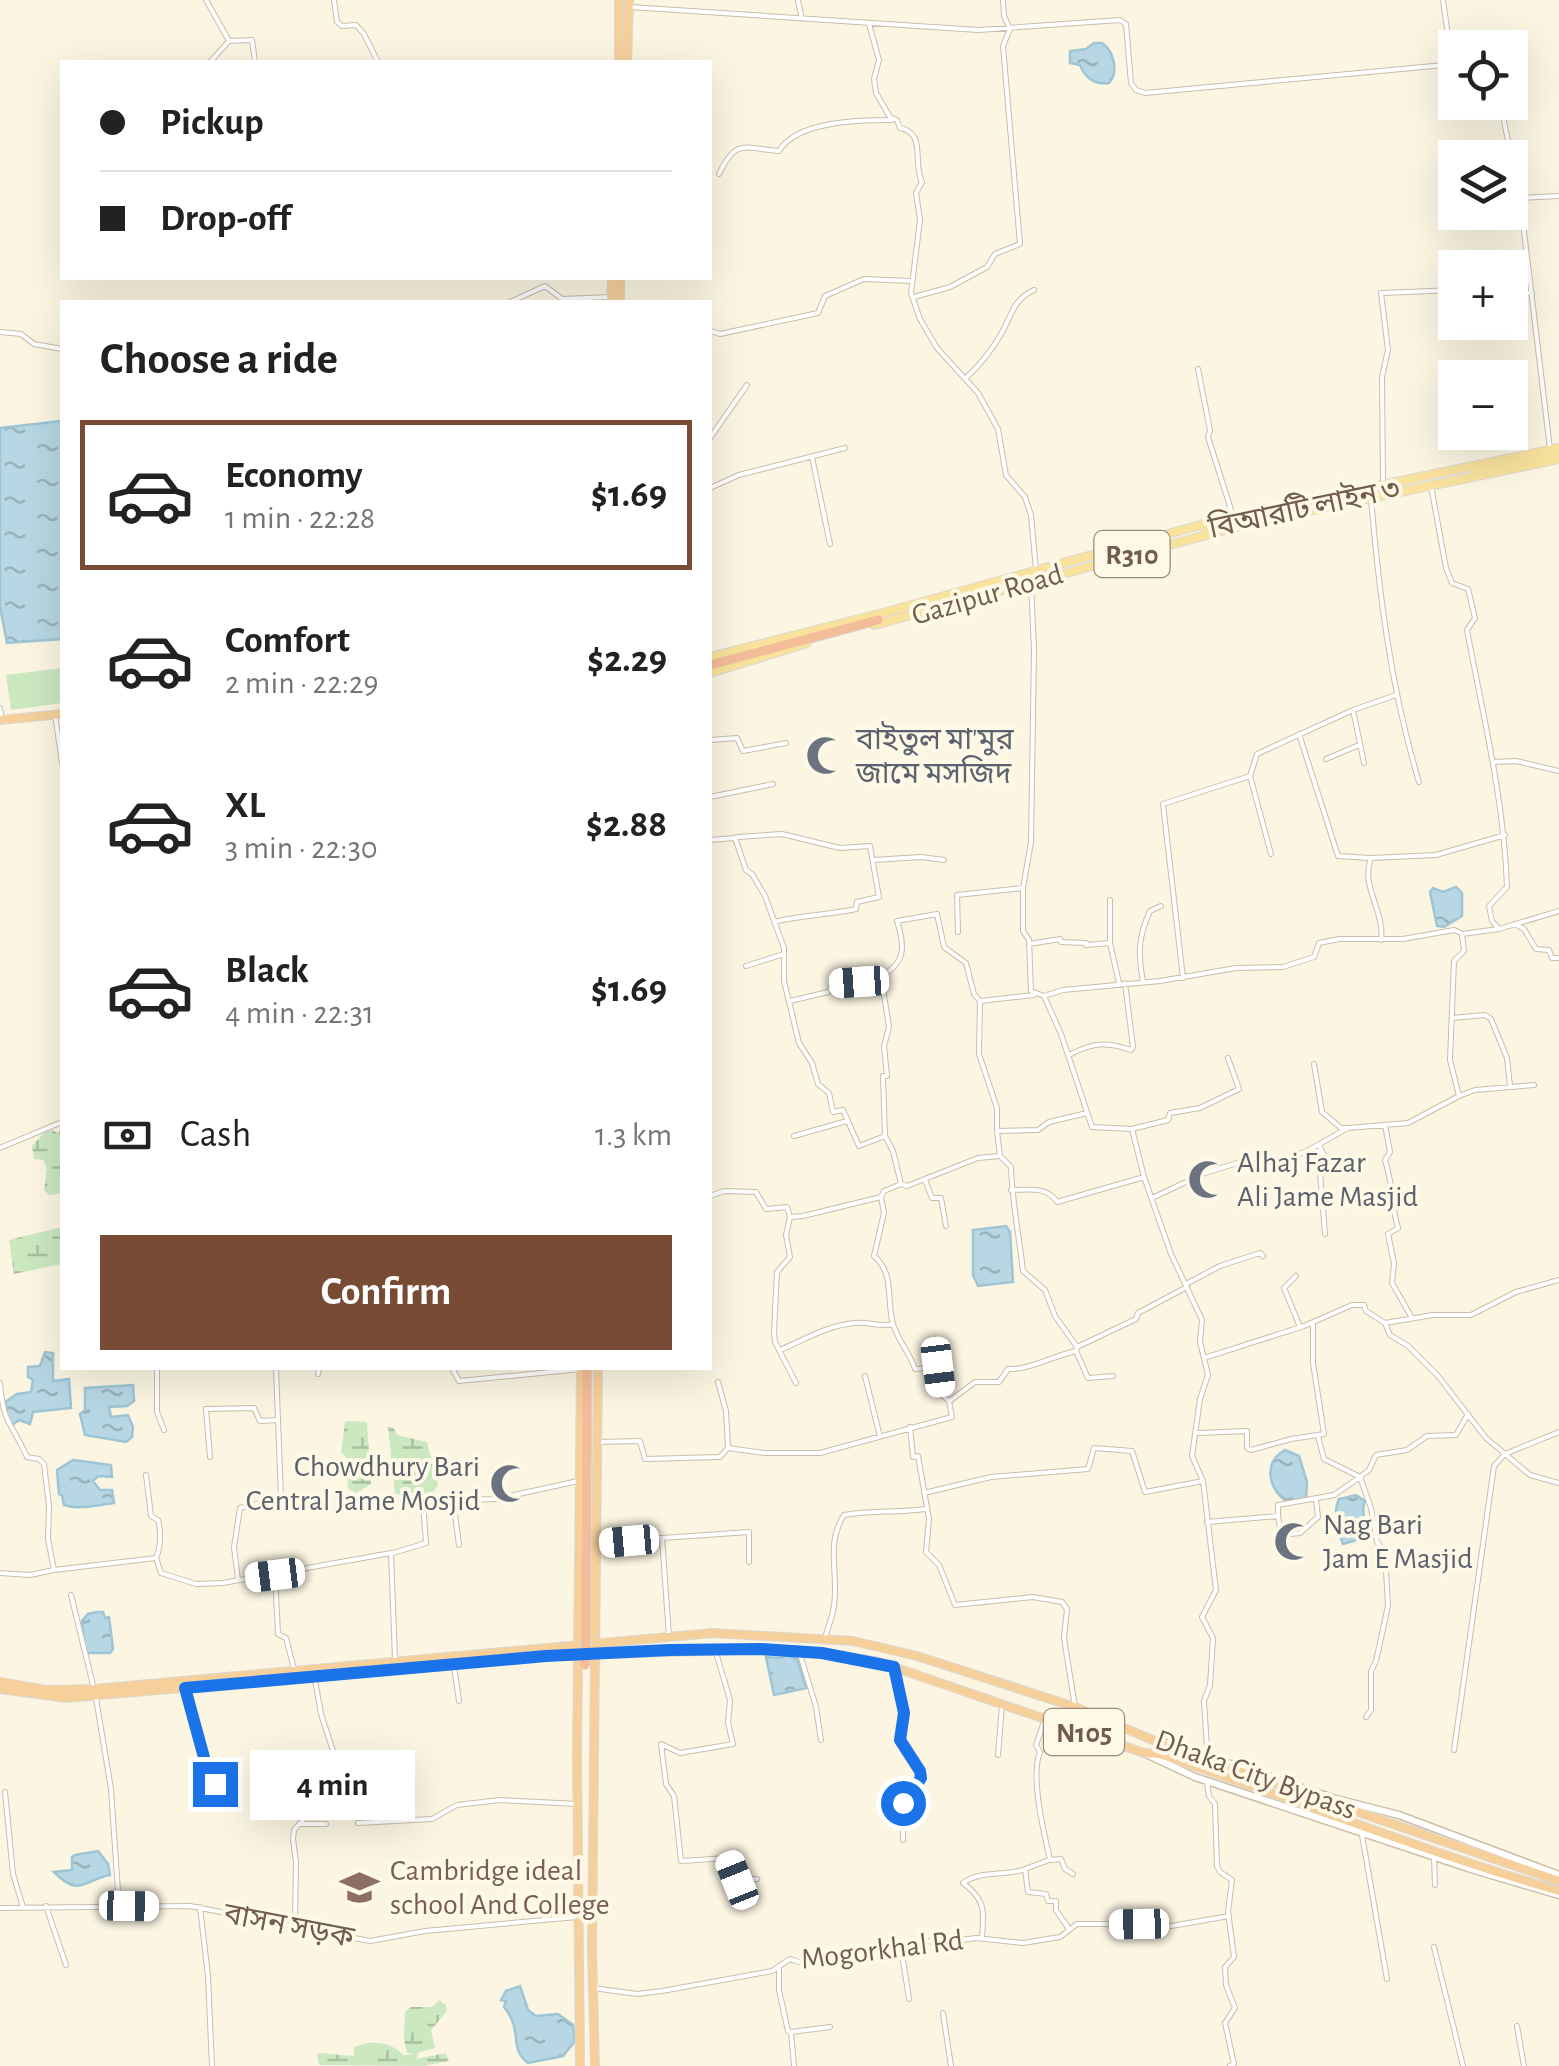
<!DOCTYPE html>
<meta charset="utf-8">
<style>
:root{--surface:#fff;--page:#f6f6f6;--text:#222;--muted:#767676;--line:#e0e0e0;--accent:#784c34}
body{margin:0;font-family:"Alegreya Sans","Noto Sans Bengali",sans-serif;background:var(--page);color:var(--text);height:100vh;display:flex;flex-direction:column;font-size:38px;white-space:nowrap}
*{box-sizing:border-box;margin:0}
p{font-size:32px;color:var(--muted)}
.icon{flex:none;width:55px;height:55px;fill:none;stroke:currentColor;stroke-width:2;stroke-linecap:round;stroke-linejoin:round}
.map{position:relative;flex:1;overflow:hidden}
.drawer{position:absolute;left:60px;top:300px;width:652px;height:1070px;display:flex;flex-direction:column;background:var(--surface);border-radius:0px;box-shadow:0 10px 40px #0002}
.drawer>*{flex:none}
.top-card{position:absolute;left:60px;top:60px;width:652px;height:220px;border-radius:0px;box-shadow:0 10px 40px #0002;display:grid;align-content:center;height:220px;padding:0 40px;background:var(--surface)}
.tools{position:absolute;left:1438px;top:30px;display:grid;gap:20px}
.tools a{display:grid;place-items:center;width:90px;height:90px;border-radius:0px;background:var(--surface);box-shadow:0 10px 40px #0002;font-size:50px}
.end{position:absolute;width:45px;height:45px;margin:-22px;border:12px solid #1a73e8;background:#fff;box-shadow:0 0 0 5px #fff}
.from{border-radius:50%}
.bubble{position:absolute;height:70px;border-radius:0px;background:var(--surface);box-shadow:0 10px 40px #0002;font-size:32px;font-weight:700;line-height:70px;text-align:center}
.car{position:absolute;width:30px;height:60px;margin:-30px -15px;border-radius:12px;box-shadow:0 0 8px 2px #0007;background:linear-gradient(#fff 24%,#345 0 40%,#fff 0 76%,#345 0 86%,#fff 0)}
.top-card b{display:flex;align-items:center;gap:35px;height:95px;font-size:38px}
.top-card b+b{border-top:2px solid var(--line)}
.top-card i{width:25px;height:25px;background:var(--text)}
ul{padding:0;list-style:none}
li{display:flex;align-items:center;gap:30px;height:150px;margin:0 20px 15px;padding:0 20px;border:5px solid transparent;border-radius:0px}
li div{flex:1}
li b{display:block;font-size:38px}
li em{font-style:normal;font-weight:700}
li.active{border-color:var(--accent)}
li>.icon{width:90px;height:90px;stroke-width:1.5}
h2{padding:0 40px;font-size:45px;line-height:120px}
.pay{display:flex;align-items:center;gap:25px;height:110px;padding:0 40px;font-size:38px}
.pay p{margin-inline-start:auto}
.action{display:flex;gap:20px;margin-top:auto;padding:20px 40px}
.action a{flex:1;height:115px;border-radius:0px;background:var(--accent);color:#fff;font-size:40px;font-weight:700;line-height:115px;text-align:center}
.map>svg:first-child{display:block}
.green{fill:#cbe8c1}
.wetland{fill:url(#wetland-marsh)}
.water{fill:url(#water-ripples);stroke:#9ec5d5;stroke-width:2.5}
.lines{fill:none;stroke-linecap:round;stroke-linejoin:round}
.minor-casing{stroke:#cbbda9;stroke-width:6}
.secondary-casing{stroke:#cfbea7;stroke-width:9}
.primary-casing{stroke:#ddd8d3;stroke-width:10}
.trunk-casing{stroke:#ddd8d3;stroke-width:10}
.motorway-casing{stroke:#ddd8d3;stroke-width:11}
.minor{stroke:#fff;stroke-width:4}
.secondary{stroke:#fff;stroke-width:6}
.primary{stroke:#f8e29c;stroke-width:8}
.trunk{stroke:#f6d09b;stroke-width:8}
.motorway{stroke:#f4bd9a;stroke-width:9}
.motorway-bridge-casing{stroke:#ddd8d3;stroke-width:11;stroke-linecap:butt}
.motorway-bridge{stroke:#f4bd9a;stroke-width:9}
.route{stroke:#1a73e8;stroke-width:12}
.labels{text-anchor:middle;stroke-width:8;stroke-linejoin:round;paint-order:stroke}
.shield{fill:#fef8e7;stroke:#9b8c78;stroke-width:2.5}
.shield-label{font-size:28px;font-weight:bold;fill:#715d49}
.street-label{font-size:30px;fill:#715d49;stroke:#fef8e7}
.worship-label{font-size:30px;fill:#5b616d;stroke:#fef8e7;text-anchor:start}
.education-label{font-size:30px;fill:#785e54;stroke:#fef8e7;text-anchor:start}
</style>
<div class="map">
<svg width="1559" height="2066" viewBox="0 0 1559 2066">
<defs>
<pattern id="wetland-marsh" width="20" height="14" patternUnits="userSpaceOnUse" patternTransform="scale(2.5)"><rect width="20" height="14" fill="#cbe8c1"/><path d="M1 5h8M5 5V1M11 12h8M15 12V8" fill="none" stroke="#a9bf9f"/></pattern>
<pattern id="water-ripples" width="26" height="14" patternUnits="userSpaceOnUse" patternTransform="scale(2.5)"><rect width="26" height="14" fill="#b7d7e4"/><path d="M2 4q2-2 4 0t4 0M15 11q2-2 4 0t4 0" fill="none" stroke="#99b2bb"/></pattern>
</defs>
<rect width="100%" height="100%" fill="#fbf5e2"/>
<path class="green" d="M62 668V703L11 710 6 675Z"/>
<path class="wetland" d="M62 1125V1193L49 1195 44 1190 47 1169 43 1160 34 1159 32 1146 45 1132 53 1130 58 1134Z
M62 1227 61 1264 14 1274 9 1240Z
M345 1421 367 1422 371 1484 356 1493 348 1488 346 1456 341 1453Z
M388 1427H393L397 1435 427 1442 438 1485 433 1492 405 1497 395 1493Z
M439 2000 446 2005 447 2011 431 2030 435 2048 419 2052 416 2059 446 2053 449 2061 424 2066 319 2065 317 2053 354 2056V2047C372 2041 390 2040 403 2055L415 2054 407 2053 404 2039 405 2012 411 2007H432Z"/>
<path class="water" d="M1094 43H1102C1114 51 1119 72 1109 83 1095 85 1085 78 1080 65L1070 63V51L1086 49Z
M62 421V639L7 643 0 607V428Z
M1456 887 1462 893V916L1444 927 1437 926 1430 892 1433 888 1443 892Z
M1006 1226 1010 1232 1013 1282 978 1286 973 1275V1230Z
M45 1352 53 1353V1381L69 1379 71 1408 33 1412 30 1424 19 1420 12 1425 7 1419 5 1402 17 1394 31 1392 33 1380 28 1377V1367L40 1366Z
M133 1385 134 1401 127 1406 109 1407 111 1417 128 1415 133 1427 132 1437 126 1442 85 1435 80 1414 85 1410V1388Z
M1285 1450 1299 1456 1307 1482 1306 1499 1286 1501C1268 1488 1263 1462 1285 1450Z
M73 1460 111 1465 112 1477 98 1476 93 1481 100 1490H112L114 1503C97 1505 78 1510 64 1505L62 1495 59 1494 57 1470Z
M1356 1495 1365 1501C1359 1512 1369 1526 1364 1538L1343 1544C1337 1531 1333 1512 1339 1499Z
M97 1612H103L105 1618 109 1617 113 1649 110 1653H88L84 1647 82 1621 88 1614Z
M786 1655 797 1659 806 1688 774 1695 766 1657 782 1658Z
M98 1851 108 1864 110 1875C83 1880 80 1898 54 1872L72 1870V1857L75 1855Z
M520 1986 528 2010 536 2016 558 2014 573 2025 575 2041 563 2056 528 2063C508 2048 524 2031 504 2007L506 2001 501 2000 506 1991Z"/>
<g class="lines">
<defs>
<path id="minor" d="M206 0 228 39
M334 0 337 22 342 26 356 25 364 34 378 62
M798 0 801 15
M1443 0 1452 64
M630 7 978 30 1120 20 1126 24 1131 83 1136 90 1145 93 1455 64
M869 24 879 60 874 79 876 93 890 117 897 120 900 128C927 133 912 163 922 182L916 193 920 220 911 293 920 319 937 348 978 393 998 429 1006 475 1025 497 1031 515 1036 570
M210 62 229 41 252 40 255 62
M1500 102 1520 198 1550 449
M719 174C736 138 744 148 779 151 797 121 858 120 892 120
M1520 198 1559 196
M1510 292 1532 293
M914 297 950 287 987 267 995 254 1020 244 1003 46 1010 29 1004 16 1003 0
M510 302 545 286 562 299 611 297
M710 331 720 334 818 313 825 296 864 279 911 281
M0 332 21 334 34 344 62 349
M1198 369 1210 430 1208 437 1233 516
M965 379C980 365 991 352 1001 334 1012 316 1012 300 1034 290
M710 438 747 385
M812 457 830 544
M1383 483 1382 377 1388 350 1381 293 1455 290
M1431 486 1446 568 1452 583 1468 589 1475 618 1467 630C1483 716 1504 799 1507 887L1489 906 1492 921 1499 929
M710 488 739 475 845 448
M1371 498C1379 594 1391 689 1419 782
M1031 582 1034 650 1031 842 1023 888V931L1029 940 1031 991 1044 996 1061 1034 1092 1127 1132 1129 1144 1177
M0 708 2 720
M1353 710 1364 763
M55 715 62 763
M1299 734 1338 856 1370 858
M710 740 737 738 743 751 786 743
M1326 759 1359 745
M1494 762 1516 761 1559 771
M710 797 773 784
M737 837 782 834 840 848 870 846 879 897 857 902 856 909C828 915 802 915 774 922
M710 840 735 838 746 870 752 874 765 896 784 948V981L799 1043 812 1063 818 1084 829 1093 833 1112 843 1110 859 1146 885 1136
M1271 854 1250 776 1257 754 1353 710 1396 695
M873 860 921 857 944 860
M1515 924 1524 929 1536 949 1549 950 1552 958H1559
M958 932 957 895 1023 888
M1381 940C1385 911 1360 886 1371 858L1436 855 1505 835
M1110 943 1119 983
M1029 944 1060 939 1061 942 1086 943V945L1110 943V900
M746 966 784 954
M1183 978 1163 804 1250 776
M1143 982C1138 954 1138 937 1150 911L1161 906
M1044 996 1063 990 1160 981 1236 968 1283 967 1314 957 1319 943 1339 939H1403L1454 930 1461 933
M790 1001 828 992 834 984 862 982 881 976
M980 1001 1034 995
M1452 1018 1485 1015 1491 1019 1507 1058 1510 1086
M1069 1055C1092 1043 1106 1041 1131 1050L1133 1047 1125 983
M1314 1064 1322 1112 1341 1128H1348
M1459 1096 1475 1090 1534 1085
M1385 1125 1390 1152 1385 1160C1394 1188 1390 1201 1398 1228L1388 1234 1394 1263 1392 1283 1412 1318
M1132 1129 1168 1120 1170 1113 1200 1108 1239 1089 1228 1058
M794 1136 847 1121
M1319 1145 1326 1159 1320 1172 1325 1234
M0 1148 62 1122
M1000 1156 997 1131 1038 1130 1049 1122 1087 1113
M925 1180 932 1198H941L946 1226
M901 1184 893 1151 885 1136 883 1076H887L884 1046 889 1027 881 976C906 963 905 946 897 921L937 914 944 947 966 963 974 994 980 1001 979 1054 997 1108V1131
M1011 1190C1029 1190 1047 1186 1057 1202L1144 1177 1171 1254 1202 1320 1200 1342 1208 1375 1200 1399 1192 1456 1203 1481 1216 1590 1202 1617 1213 1638 1210 1685 1204 1701 1207 1748
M710 1196 724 1191 756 1192 766 1209 787 1207 790 1217 803 1216 881 1197 884 1191 901 1184 907 1186 978 1158 1000 1156 1011 1167C1012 1202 1019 1235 1023 1271L1045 1290 1055 1316 1077 1347
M1152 1198 1205 1173 1250 1159 1266 1166 1305 1152 1348 1128 1408 1123 1459 1096 1450 1060 1454 961 1464 951 1462 934 1499 929 1559 911
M790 1217 786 1235 790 1257 777 1272 774 1331 775 1342 796 1383
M1296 1276 1284 1288 1300 1327
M1186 1284 1220 1266 1260 1253 1263 1256
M1385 1323 1433 1315H1471L1516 1292 1559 1280
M780 1350C804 1340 828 1325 855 1323 870 1321 878 1328 893 1324
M1076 1351 1088 1378 1113 1376
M1204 1358 1304 1326 1352 1305H1364L1366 1311 1385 1323 1390 1335 1408 1346 1438 1376 1486 1438 1530 1475 1559 1483
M157 1368V1412L164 1430
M452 1368 459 1381 581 1369
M318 1374 319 1368
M865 1376 880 1437
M718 1382 726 1411 728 1448
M0 1383C3 1424 12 1423 27 1457L39 1459 44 1464 49 1506 48 1539 54 1570 30 1575 0 1573
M951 1400 975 1382H999L1008 1369C1029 1370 1053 1356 1076 1351L1077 1347 1136 1319 1138 1313 1187 1287
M910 1427 913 1457 918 1456 929 1519 926 1552 939 1565 955 1605 1033 1597 1062 1602 1067 1609 1064 1638 1075 1707
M1198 1433 1247 1431V1448L1251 1450 1291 1439 1324 1434 1313 1363V1322
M597 1442 640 1441 645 1459 720 1457 728 1448 764 1453H820L952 1417 949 1401 942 1395 938 1367 915 1369C910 1353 898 1341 893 1324 886 1299 895 1274 874 1256L884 1213 881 1197
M210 1457 206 1409 254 1408 260 1421 278 1420
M146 1475 151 1516 158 1520C161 1531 161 1547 156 1558
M924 1493 991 1477 1088 1469 1094 1448 1132 1451 1145 1492 1203 1481
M453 1499 459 1545
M1278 1516 1281 1535 1300 1533 1318 1517 1316 1500
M1207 1522 1278 1516V1505L1334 1495 1360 1477 1324 1459 1318 1436
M662 1538 749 1532V1562
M596 1544 662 1538 669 1636
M393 1553 426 1543 423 1501 496 1499 578 1481
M54 1570 156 1558 161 1573 196 1584 223 1583 391 1553 395 1659
M275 1575 278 1634 286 1638 294 1669
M238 1580 234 1547 240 1508 281 1498 276 1368
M71 1595 94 1689
M825 1638C828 1627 833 1616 834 1605 839 1574 825 1544 844 1515 872 1510 898 1513 926 1509
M715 1649 730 1700 728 1723 733 1744 680 1753 661 1744 666 1784 674 1796 681 1861 728 1858 737 1880 757 1879
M799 1651 816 1707 821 1740
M454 1666 459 1701
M894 1667 903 1703 900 1740 921 1778 903 1803V1840
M185 1688 207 1772 215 1784
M96 1698 111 1789 119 1906
M1366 1717 1371 1710V1671L1376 1661 1388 1606 1385 1552 1377 1542 1371 1508 1360 1477 1369 1470 1376 1455 1407 1450 1427 1436 1456 1435 1468 1414
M1045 1719 1036 1745 1040 1752C1030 1777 1044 1833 1050 1860L1061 1859 1065 1869 1073 1874
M1454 1750 1494 1466 1505 1454 1559 1432
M998 1755 1002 1705
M1207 1783 1209 1796 1215 1804 1217 1866 1220 1872 1232 1880 1228 1912 1234 1957 1225 1967 1226 1985 1235 2008 1225 2023 1234 2064 1230 2066
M5 1792 13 1874 23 1907
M358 1823 432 1819 457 1805 500 1800 578 1804
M299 1824H326
M1362 1835 1387 1979
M1434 1857 1435 1885
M1049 1860 1025 1869 1028 1892 1046 1894 1048 1901H1056V1910L1069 1929
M46 1906 66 1965
M200 1907 208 1976 212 2066
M0 1908 190 1906 370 1941 425 1931 577 1917
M295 1925 296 1862 293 1839 294 1830 303 1820 299 1789 336 1760 321 1714 315 1680
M982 1937C984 1911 986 1900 963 1883 983 1869 1004 1877 1025 1869
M901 1947 909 1999
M1434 1947 1463 2066
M779 1968V1990L788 2031 791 2032
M593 1988 637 1994 662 1991 772 1971 790 1959 806 1964 834 1961 888 1953 920 1941 946 1942 976 1938 1023 1943 1060 1937 1077 1924H1139L1154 1929 1229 1916
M943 2013 951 2066
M1517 2026 1524 2066
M794 2066 791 2032 830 2027"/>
<path id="secondary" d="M1168 1743 1336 1799 1399 1815 1559 1875
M1144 1753 1195 1777 1471 1869 1559 1895"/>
<path id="primary" d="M1475 471 1559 453
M1206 528 1237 521
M874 625 1251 523 1559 459
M710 657 883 613 1233 516 1559 448
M710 673 807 643"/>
<path id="trunk" d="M619 62V0
M627 62 629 0
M611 302 612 278
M620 302V278
M0 720 62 714
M0 1682 46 1690 94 1689 713 1633 853 1641 917 1656 1075 1707 1169 1747 1559 1881
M0 1689 66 1698 546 1656 760 1649 822 1653 879 1662 1144 1753 1160 1754C1293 1799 1424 1852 1559 1891
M580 2066 577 1755 581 1368
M595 2066 592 1949 598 1368"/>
<path id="motorway" d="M710 665 878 620
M586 1639 587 1368"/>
</defs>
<use href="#minor" class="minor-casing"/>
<use href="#secondary" class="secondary-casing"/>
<use href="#primary" class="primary-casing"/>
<use href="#trunk" class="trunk-casing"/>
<use href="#motorway" class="motorway-casing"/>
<use href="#minor" class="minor"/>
<use href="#secondary" class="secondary"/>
<use href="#primary" class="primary"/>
<use href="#trunk" class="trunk"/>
<use href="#motorway" class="motorway"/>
<defs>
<path id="motorway-bridge" d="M585 1665 586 1639"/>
</defs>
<use href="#motorway-bridge" class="motorway-bridge-casing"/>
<use href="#motorway-bridge" class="motorway-bridge"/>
</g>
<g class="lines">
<path class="route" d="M215 1784 208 1772 185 1688 546 1656 669 1650 760 1649 822 1653 894 1667 904 1713 900 1740 920 1771 921 1778 903 1803"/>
</g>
<defs>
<symbol id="mosque-bare" viewBox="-9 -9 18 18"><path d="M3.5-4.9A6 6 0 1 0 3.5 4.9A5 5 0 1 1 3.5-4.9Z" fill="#6b7280" stroke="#fef8e7" stroke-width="2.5" paint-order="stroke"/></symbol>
<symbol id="university-bare" viewBox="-9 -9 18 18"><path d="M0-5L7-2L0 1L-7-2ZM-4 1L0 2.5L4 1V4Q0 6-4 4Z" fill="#8d6e63" stroke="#fef8e7" stroke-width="2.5" paint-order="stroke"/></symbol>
</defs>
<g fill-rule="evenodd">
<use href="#mosque-bare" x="798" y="728" width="55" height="55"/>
<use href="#mosque-bare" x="1180" y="1152" width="55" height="55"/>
<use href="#mosque-bare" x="482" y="1456" width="55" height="55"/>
<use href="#mosque-bare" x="1266" y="1514" width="55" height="55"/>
<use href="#university-bare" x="332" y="1860" width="55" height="55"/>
</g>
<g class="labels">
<g class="shield">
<rect x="1094.5" y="531" width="75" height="46" rx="8"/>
<rect x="1044" y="1709" width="80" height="46" rx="8"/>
</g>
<g class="shield-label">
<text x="1132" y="564">R310</text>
<text x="1084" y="1742">N105</text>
</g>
<g class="street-label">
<text transform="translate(1304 508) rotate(-12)" y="10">বিআরটি লাইন ৩</text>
<text transform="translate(987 594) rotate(-16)" y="10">Gazipur Road</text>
<text transform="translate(1256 1774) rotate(20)" y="10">Dhaka City Bypass</text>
<text transform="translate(289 1925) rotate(11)" y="10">বাসন সড়ক</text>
<text transform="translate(882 1949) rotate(-7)" y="10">Mogorkhal Rd</text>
</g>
<g class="worship-label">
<text x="856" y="749">বাইতুল মা'মুর<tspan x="856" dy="34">জামে মসজিদ</tspan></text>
<text x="1237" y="1172">Alhaj Fazar<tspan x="1237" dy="34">Ali Jame Masjid</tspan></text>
<text x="480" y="1476" text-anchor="end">Chowdhury Bari<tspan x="480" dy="34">Central Jame Mosjid</tspan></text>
<text x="1323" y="1534">Nag Bari<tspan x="1323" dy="34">Jam E Masjid</tspan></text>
</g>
<g class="education-label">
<text x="390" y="1880">Cambridge ideal<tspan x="390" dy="34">school And College</tspan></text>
</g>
</g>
</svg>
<div class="tools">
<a><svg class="icon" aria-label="locate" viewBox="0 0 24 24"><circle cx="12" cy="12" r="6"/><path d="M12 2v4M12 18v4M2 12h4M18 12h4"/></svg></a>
<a><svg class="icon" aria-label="layers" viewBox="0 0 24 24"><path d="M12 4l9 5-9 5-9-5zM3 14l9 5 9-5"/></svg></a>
<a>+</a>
<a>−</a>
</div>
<i class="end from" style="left:903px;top:1803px"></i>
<i class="end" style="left:215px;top:1784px"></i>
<div class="bubble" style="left:250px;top:1750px;width:165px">4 min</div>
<i class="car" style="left:859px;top:982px;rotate:266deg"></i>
<i class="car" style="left:938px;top:1367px;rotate:173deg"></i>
<i class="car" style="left:629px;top:1541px;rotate:265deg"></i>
<i class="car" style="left:275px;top:1575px;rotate:263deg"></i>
<i class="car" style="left:737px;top:1880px;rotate:338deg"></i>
<i class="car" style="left:129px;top:1906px;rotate:91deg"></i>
<i class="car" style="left:1139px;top:1924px;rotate:269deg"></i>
<div class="top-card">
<b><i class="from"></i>Pickup</b>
<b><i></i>Drop-off</b>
</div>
<section class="drawer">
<h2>Choose a ride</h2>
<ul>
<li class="active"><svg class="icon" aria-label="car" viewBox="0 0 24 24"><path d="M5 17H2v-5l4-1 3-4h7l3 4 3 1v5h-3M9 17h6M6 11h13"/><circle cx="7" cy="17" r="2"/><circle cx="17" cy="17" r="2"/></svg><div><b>Economy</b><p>1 min · 22:28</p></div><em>$1.69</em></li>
<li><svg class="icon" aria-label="car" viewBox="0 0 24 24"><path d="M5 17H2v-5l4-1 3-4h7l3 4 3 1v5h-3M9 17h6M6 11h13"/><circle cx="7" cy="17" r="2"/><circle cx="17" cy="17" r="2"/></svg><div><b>Comfort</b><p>2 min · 22:29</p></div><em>$2.29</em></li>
<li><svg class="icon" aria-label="car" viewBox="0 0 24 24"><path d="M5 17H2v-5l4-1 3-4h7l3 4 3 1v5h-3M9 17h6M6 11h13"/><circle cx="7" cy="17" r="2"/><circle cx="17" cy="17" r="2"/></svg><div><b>XL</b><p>3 min · 22:30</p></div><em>$2.88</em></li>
<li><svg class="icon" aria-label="car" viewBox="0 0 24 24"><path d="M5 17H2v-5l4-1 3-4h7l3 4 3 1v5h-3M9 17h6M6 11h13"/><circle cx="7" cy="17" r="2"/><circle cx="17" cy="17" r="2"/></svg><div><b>Black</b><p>4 min · 22:31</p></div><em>$1.69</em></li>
</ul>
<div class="pay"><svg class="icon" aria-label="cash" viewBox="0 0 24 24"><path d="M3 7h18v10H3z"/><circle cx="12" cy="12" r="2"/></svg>Cash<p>1.3 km</p></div>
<div class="action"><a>Confirm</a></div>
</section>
</div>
